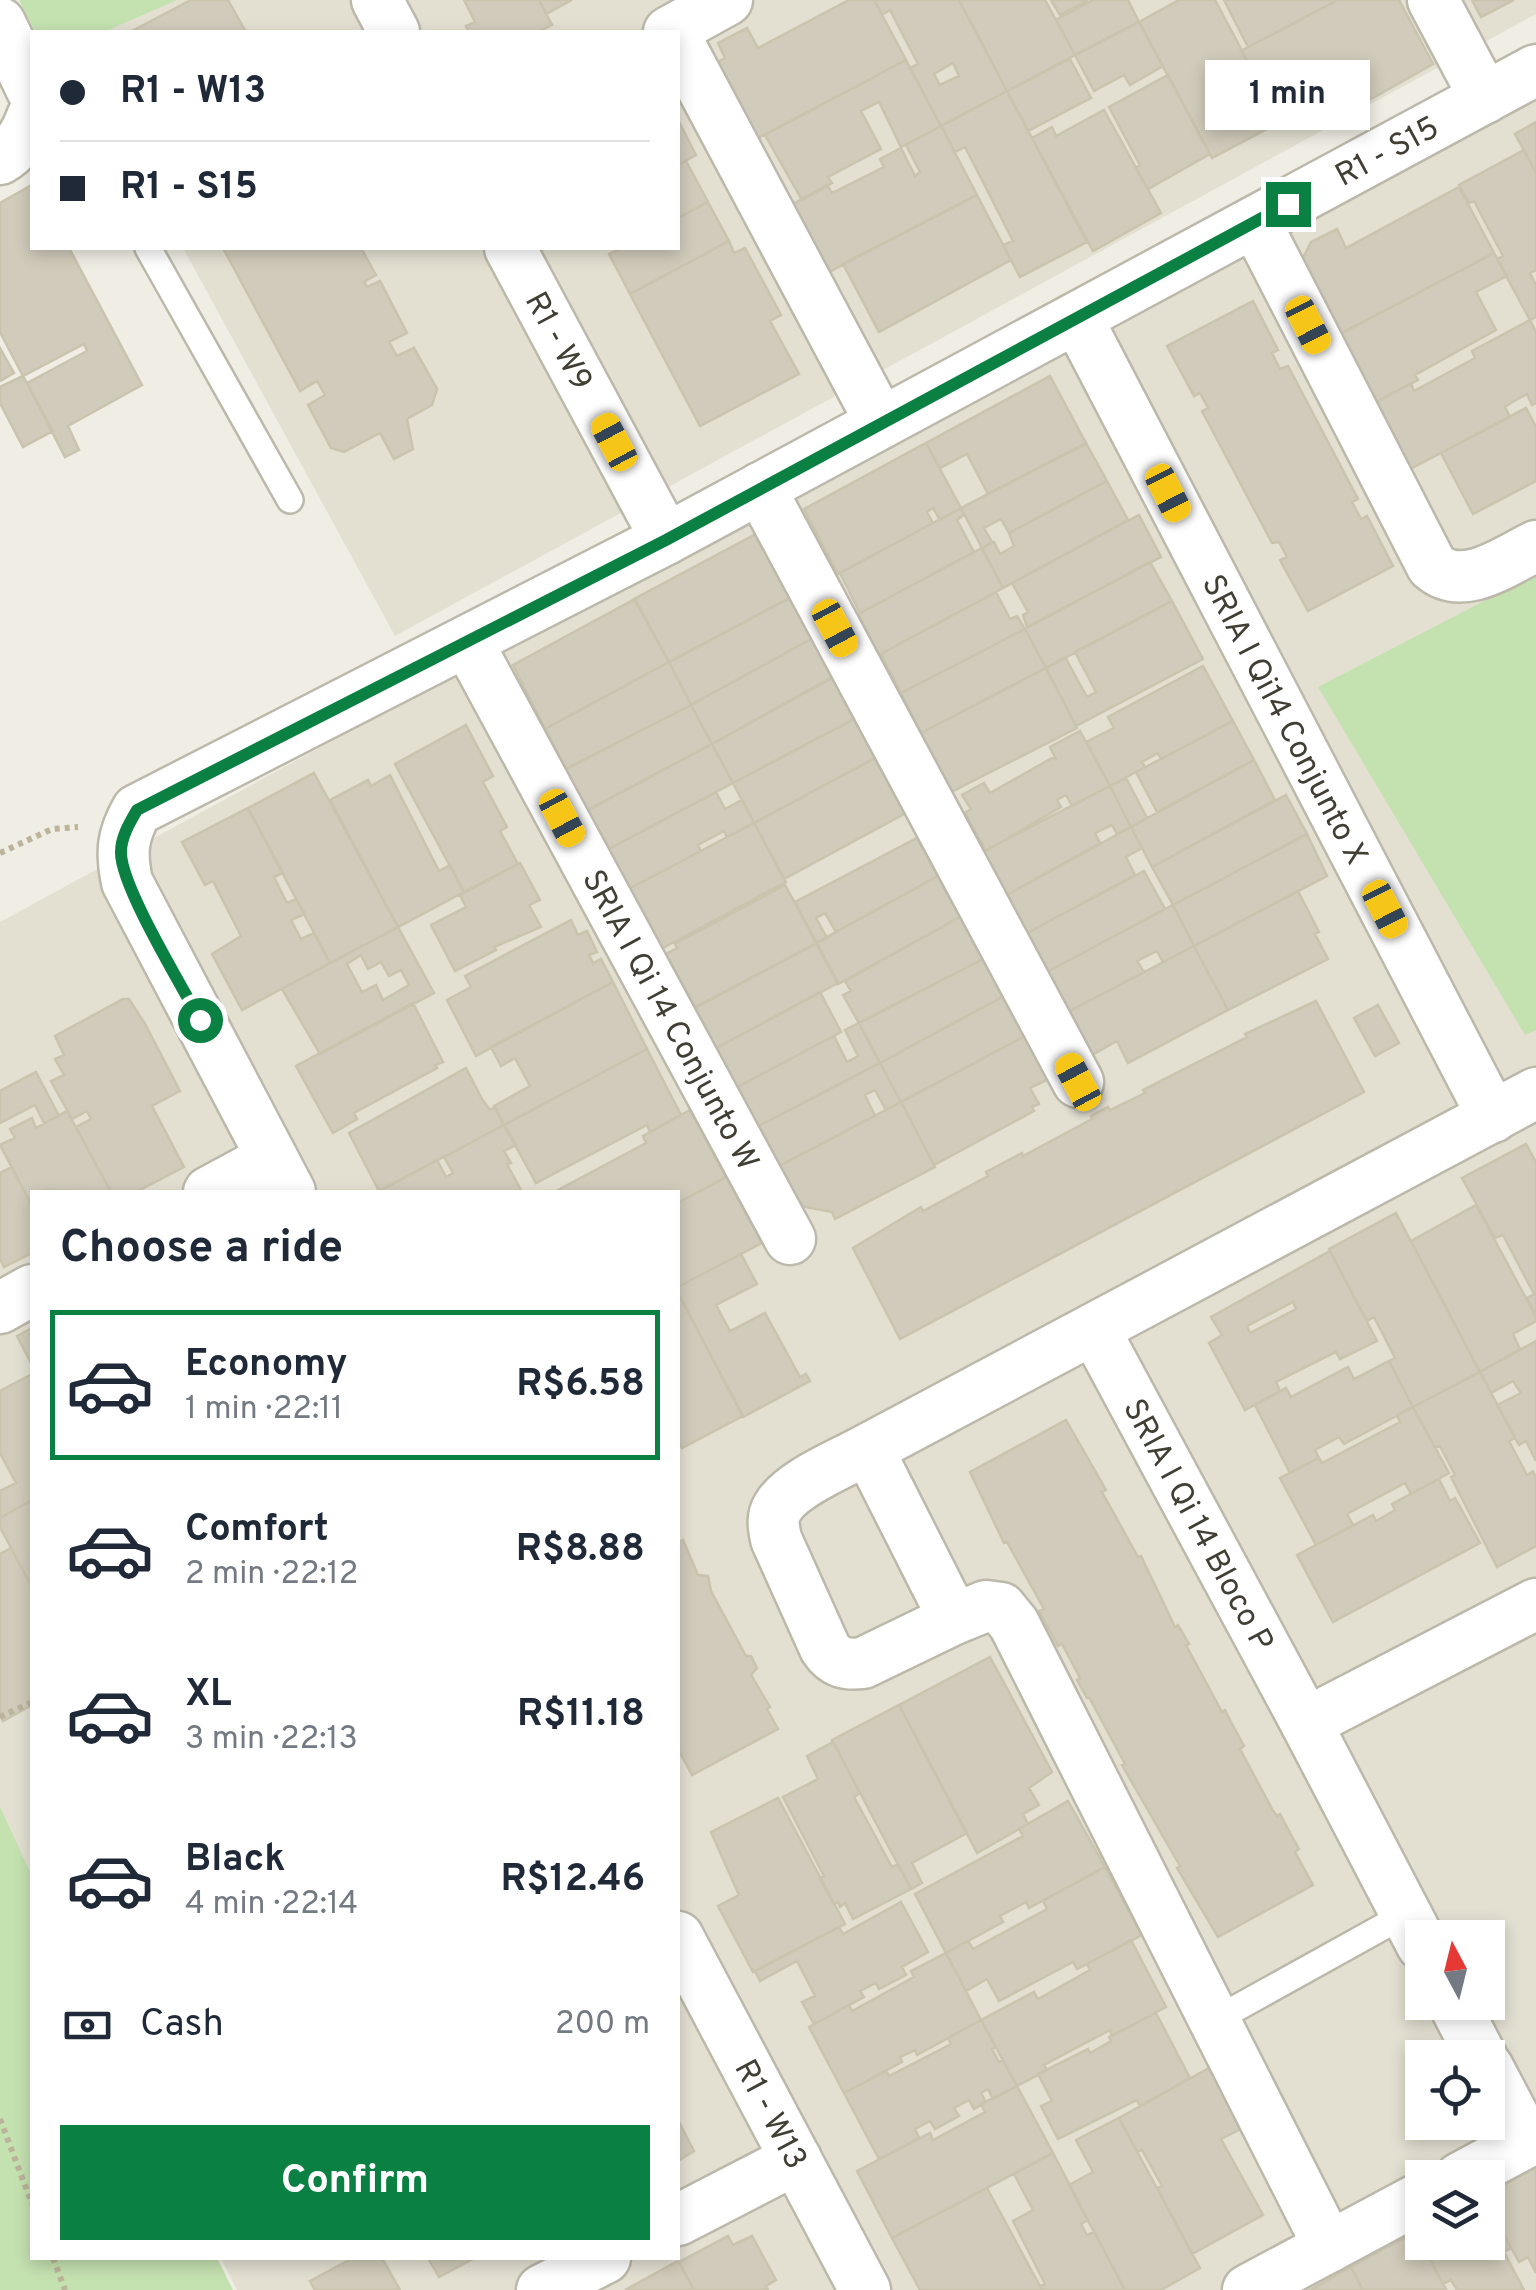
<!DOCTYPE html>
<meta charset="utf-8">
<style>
:root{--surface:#fff;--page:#f2f2f3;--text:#1f2937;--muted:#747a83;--line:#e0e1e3;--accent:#0b8043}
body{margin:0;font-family:Overpass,sans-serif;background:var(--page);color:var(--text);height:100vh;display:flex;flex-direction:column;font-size:38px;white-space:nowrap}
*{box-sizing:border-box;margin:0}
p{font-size:32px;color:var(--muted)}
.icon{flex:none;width:55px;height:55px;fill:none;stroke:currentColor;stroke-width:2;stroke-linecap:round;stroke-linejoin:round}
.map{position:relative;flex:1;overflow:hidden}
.drawer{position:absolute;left:30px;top:1190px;width:650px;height:1070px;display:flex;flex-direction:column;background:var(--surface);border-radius:0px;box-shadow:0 5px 15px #0003}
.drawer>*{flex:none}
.hud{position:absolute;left:30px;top:30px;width:650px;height:220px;border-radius:0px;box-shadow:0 5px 15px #0003;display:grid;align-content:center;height:220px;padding:0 30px;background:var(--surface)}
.needle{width:65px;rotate:353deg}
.tools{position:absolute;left:1405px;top:1920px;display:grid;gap:20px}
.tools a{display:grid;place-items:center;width:100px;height:100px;border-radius:0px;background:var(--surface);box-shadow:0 5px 15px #0003;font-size:50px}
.end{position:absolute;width:45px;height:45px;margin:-22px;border:12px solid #0b8043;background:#fff;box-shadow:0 0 0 5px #fff}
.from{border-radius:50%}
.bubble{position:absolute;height:70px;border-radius:0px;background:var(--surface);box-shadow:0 5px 15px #0003;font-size:32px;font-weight:700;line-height:70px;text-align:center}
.car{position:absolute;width:30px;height:60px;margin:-30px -15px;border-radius:12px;box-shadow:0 0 8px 2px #0007;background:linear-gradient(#f5c518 24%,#345 0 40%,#f5c518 0 76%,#345 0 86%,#f5c518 0)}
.hud b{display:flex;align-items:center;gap:35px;height:95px;font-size:38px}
.hud b+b{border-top:2px solid var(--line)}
.hud i{width:25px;height:25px;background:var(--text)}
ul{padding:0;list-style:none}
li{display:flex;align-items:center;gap:30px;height:150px;margin:0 20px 15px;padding:0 10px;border:5px solid transparent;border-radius:0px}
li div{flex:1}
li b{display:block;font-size:38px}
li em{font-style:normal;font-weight:700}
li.on{border-color:var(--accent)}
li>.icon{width:90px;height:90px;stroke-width:1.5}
h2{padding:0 30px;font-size:45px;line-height:120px}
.pay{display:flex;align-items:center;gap:25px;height:110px;padding:0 30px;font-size:38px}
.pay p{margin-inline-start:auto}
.cta{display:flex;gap:20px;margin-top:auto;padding:20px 30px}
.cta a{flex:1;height:115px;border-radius:0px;background:var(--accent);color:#fff;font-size:40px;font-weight:700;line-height:115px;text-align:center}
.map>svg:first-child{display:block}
.residential{fill:#e3e0d2;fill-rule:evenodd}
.green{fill:#c4e1b0}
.building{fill:#d0cbba;stroke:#cac3ae;stroke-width:2.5;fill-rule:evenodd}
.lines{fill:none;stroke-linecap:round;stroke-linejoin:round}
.lane-casing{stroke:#bdb9aa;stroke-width:30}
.street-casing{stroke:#bdb9aa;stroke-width:55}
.path{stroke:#bbb39a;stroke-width:6;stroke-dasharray:5 5;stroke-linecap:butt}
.lane{stroke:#fff;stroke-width:25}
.street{stroke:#fff;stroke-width:50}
.route{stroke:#0b8043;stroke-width:12}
.labels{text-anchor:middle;stroke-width:8;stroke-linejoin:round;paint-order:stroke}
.street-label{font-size:32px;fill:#413e34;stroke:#fff}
</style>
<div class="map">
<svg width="1536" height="2290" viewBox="0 0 1536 2290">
<rect width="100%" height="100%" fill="#f0eee4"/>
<path class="residential" d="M48 0H1536V14L395 636 183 248H678V32H66Z
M1536 85V2290H237L221 2258H678V1192H32V1883L0 1819V922ZM1422 1938H1488V2002H1422ZM1422 2058H1488V2122H1422ZM1422 2178H1488V2242H1422Z"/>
<path class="green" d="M19 0H177L104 32H35Z
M1536 574V1030L1525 1035 1318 687Z
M0 1807 32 1876V2258H217L233 2290H0Z"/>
<path class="building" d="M191 0H228L246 32H130Z
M464 0H539L552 25 538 32H469L466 26 475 22Z
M539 0H572L546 14Z
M849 0H874L906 60 754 140 714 64 725 58 718 43 747 28 758 48Z
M874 0H959L1007 91 941 126 910 68 918 64 890 10 882 15ZM953 63 959 76 940 85 934 74Z
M959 0H1045L1075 55 1007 91Z
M1051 0H1088L1060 15Z
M1093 0H1128L1139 22 1075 55 1056 20Z
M1179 0H1215L1280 122 1212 158 1139 22Z
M1224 0H1338L1248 47Z
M1338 0H1399L1433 64 1371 99 1352 64 1326 78 1332 90 1277 118 1241 51Z
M1472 0H1514L1481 17Z
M1139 22 1163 66 1130 85 1124 75 1094 91 1075 55Z
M1070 59 1091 98 1028 131 1007 91Z
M906 60 941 126 901 147 879 102 861 111 881 149 828 177 832 183 802 200 765 135Z
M1168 75 1210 154 1148 189 1136 168 1140 165 1109 107Z
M1007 91 1087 242 1020 277 1003 245 1013 241 965 147 955 152 941 126Z
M1104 110 1161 213 1093 251 1032 138 1052 127 1056 136Z
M678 120 696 155 678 165Z
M1536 122V173L1515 134Z
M941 126 977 195 829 272 793 204 827 185 832 193 884 167 880 159 901 148 915 176 920 172 906 145Z
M1524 150 1536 173V270L1530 273 1536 285V317L1530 320 1497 259 1503 256 1474 201 1469 203 1459 185Z
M686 161 708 202 678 218V165Z
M32 185V248H69L142 385 68 426 79 450 65 457 27 383 87 351 84 344 23 376 0 332V203Z
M1459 187 1494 253 1342 333 1303 258 1311 242 1337 229 1346 248Z
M977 195 1011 260 879 332 843 264Z
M708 202 729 241 630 294 609 254 622 248H678V218Z
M729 241 734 253 745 248 781 315 770 321 799 374 700 426 630 294Z
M223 248H361L376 275 364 282 367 287 380 281 407 333 389 342 397 356 414 348 437 389 432 405 407 419 413 449 394 459 380 433 344 452 331 448 308 405 325 395 317 381 300 391Z
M1494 253 1507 276 1476 292 1496 330 1415 375 1418 380 1372 404 1337 338 1342 333Z
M1253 301 1278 350 1272 353 1280 369 1288 366 1358 499 1352 502 1361 519 1367 516 1393 566 1308 611 1280 560 1287 557 1279 542 1272 543 1202 411 1208 408 1200 393 1194 396 1167 346Z
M1530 320 1536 332V403L1532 405 1527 394 1514 401 1505 407 1510 417 1410 469 1375 403 1411 383 1414 391 1475 358 1472 351Z
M0 348 14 373 0 381Z
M23 376 53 431 23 447 0 403V387Z
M1050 376 1086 443 1084 445 988 494 967 454 940 468 926 443Z
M1526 408 1536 427V481L1473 514 1441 453Z
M926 443 961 508 940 520 933 508 927 512 933 523 838 574 804 509Z
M1086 443 1107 481 1009 533 1001 519 984 528 992 542 982 548 961 508Z
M1107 481 1128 520 1003 588 982 548 994 542 1000 554 1014 546 1009 533Z
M961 508 964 515 957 520 974 552 860 613 840 573Z
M1139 515 1161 557 1027 627 1023 615 1028 612 1012 583Z
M756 534 790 598 669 662 634 599Z
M982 548 1003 588 879 655 858 614Z
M1150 562 1172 601 1046 668 1025 629Z
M996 592 1010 619 1017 616 1025 629 901 693 881 654Z
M791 597 813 638 691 705 669 662Z
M635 599 669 662 545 729 513 665Z
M1172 601 1203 659 1076 726 1046 668 1065 657 1087 697 1096 692 1075 652Z
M1025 629 1046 668 921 733 901 693Z
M813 638 834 677 712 744 691 705Z
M669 662 691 705 566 769 545 729Z
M1203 666 1233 721 1161 759 1158 753 1142 762 1145 767 1110 786 1086 742 1114 728 1108 717Z
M1046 668 1077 728 951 792 921 733Z
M832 677 856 718 733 783 712 744Z
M691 705 712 744 587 810 566 769Z
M856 718 877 757 754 823 733 783Z
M1233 721 1254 760 1157 812 1136 772Z
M466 725 493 776 483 782 507 827 500 831 518 864 464 892 395 764Z
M1080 731 1110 786 1072 806 1066 795 1057 800 1061 807 986 851 965 813 971 809 962 795 984 783 990 793 1052 758 1056 759 1050 747Z
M712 744 733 783 605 851 585 812Z
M877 757 906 813 784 879 754 823Z
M1254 760 1275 800 1152 867 1131 827Z
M314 773 398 927 330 963 248 808Z
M390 775 439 871 450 865 464 892 398 927 330 800 368 780 371 786Z
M1126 778 1147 818 1131 827 1110 786Z
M1110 786 1131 827 1117 834 1112 825 1095 833 1100 843 1007 895 984 851Z
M716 792 725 809 742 800 754 823 727 837 724 831 698 845 701 851 626 890 605 851Z
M1286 795 1307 834 1173 905 1152 867Z
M248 808 283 873 274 877 287 903 296 899 305 914 291 920 301 939 314 933 330 963 242 1010 212 954 241 936 213 881 205 885 182 842Z
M754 823 786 882 659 950 627 890Z
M1131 827 1142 848 1126 857 1135 875 1027 933 1007 895Z
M1307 834 1327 876 1194 946 1173 905Z
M917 838 938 876 836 932 825 913 816 918 827 938 816 943 795 902Z
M520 863 540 900 529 905 541 927 494 947 496 950 455 971 431 925 466 907 460 895Z
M1144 871 1165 909 1047 972 1027 933Z
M938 876 960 917 838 984 816 943Z
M785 885 817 943 695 1007 666 954 677 948 675 944Z
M1298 891 1319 932 1315 934 1328 959 1228 1010 1194 946Z
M1173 905 1194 946 1163 962 1157 951 1137 961 1144 972 1068 1012 1047 972Z
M962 916 985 958 859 1023 843 995 851 991 845 981Z
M571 920 578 935 587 931 597 952 589 955 593 963 601 959 613 982 476 1056 447 1000 471 987 465 976Z
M398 927 434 993 320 1054 282 989ZM361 955 368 969 381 962 389 976 401 970 409 985 383 1000 376 985 362 992 347 964Z
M817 943 838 983 713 1050 693 1009Z
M1194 946 1228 1010 1128 1063 1117 1041 1092 1055 1068 1012Z
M985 958 1006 995 880 1063 859 1023Z
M613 982 647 1049 504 1125 494 1106 530 1086 515 1058 501 1066 491 1047Z
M820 992 841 1032 734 1089 713 1050Z
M1006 995 1027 1035 901 1102 880 1063Z
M123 999H129L145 1024 180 1091 152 1106 184 1167 136 1192H111L76 1127 91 1119 87 1111 72 1119 51 1081 64 1075 55 1059 64 1055 55 1036Z
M1316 1001 1364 1092 900 1339 853 1248 921 1207 923 1211 988 1176 986 1172 1022 1153 1023 1156 1092 1119 1091 1116 1108 1107 1110 1110 1145 1093 1143 1090 1247 1037 1245 1034Z
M413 1003 443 1062 435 1065 437 1068 354 1113 357 1119 333 1133 296 1066Z
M1378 1005 1399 1043 1375 1056 1354 1018Z
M859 1023 880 1063 757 1127 737 1087 834 1036 847 1062 858 1056 845 1030Z
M1027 1035 1049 1079 1030 1088 1039 1104 1032 1107 1034 1111 934 1165 901 1102Z
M647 1049 681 1115 650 1132 647 1125 536 1183 504 1125Z
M880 1063 901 1102 886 1110 875 1090 865 1095 875 1116 779 1166 757 1127Z
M466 1068 482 1099 490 1110 495 1107 504 1125 379 1191 349 1133Z
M36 1072 59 1116 44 1123 35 1105 0 1123V1091Z
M901 1102 935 1167 835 1219 832 1212 800 1206 779 1166Z
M690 1110 726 1177 723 1179 678 1203V1192H559L558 1190 646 1143 643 1136Z
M67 1111 111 1192 52 1190 32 1192 30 1202 0 1145 15 1138 10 1129 32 1118 36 1128Z
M504 1125 516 1145 504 1151 511 1163 507 1164 521 1190 515 1192 380 1191 437 1160 446 1177 453 1173 444 1157Z
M1526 1144 1536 1162V1316L1527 1298 1534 1294 1503 1235 1495 1238 1462 1178Z
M12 1167 32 1207V1253L4 1267 0 1259V1173Z
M726 1177 762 1243 678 1287V1203Z
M1476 1205 1536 1317V1321L1513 1334 1520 1349 1480 1372 1411 1241Z
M1396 1213 1480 1372 1413 1407 1389 1361 1395 1358 1374 1317 1367 1321 1329 1249Z
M1330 1251 1377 1341 1340 1359 1336 1352 1276 1382 1280 1391 1245 1410 1209 1343 1222 1335 1211 1317ZM1293 1302 1296 1309 1250 1333 1247 1326Z
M741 1254 757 1284 716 1305 730 1331 765 1313 800 1377 806 1374 810 1381 743 1417 678 1293V1287Z
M678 1293 743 1416 682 1448 678 1440Z
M32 1328V1365L17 1336Z
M1536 1341V1461L1526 1441 1519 1445 1497 1405 1521 1393 1513 1381 1491 1393 1480 1372Z
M1389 1361 1413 1407 1344 1444 1339 1437 1315 1450 1319 1458 1290 1473 1255 1405 1286 1388 1291 1397 1348 1367 1354 1379Z
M1480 1372 1515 1438 1509 1441 1527 1475 1533 1471 1536 1478V1546L1497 1567 1451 1477 1455 1475 1440 1446 1435 1448 1413 1407Z
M32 1374V1500L0 1518V1491L16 1483 0 1453V1391Z
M1413 1407 1449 1473 1411 1494 1405 1483 1347 1514 1353 1525 1316 1545 1280 1478 1319 1458 1322 1463 1400 1422 1397 1415Z
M1066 1420 1106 1490 1102 1492 1138 1557 1141 1556 1175 1627 1178 1625 1189 1644 1186 1645 1222 1712 1225 1710 1232 1724 1244 1746 1240 1749 1272 1809 1277 1816 1280 1814 1294 1840 1299 1849 1295 1852 1313 1885 1218 1937 1177 1868 1180 1866 1122 1765 1125 1764 1089 1697 1087 1698 1077 1680 1080 1678 1062 1644 1058 1646 1039 1611 1044 1609 1007 1542 1004 1543 970 1472Z
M1439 1479 1450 1501 1455 1498 1480 1543 1333 1622 1297 1555 1373 1515 1376 1521 1395 1510 1392 1504Z
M32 1500V1587L0 1527V1518Z
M678 1539 679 1542 683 1540 698 1575 708 1576 711 1591 746 1656H751L757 1668 751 1675 770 1707 767 1709 778 1729 692 1775 678 1749Z
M11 1548 32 1587V1705L3 1721 0 1714V1554Z
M990 1657 1052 1772 1029 1788 1039 1805 1023 1814 1028 1824 977 1853 899 1705Z
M899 1705 967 1833 912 1863 922 1883 911 1889 832 1740Z
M833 1742 860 1793 854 1797 892 1867 898 1864 911 1889 853 1919 845 1903 840 1907 838 1902 834 1904 820 1878 824 1876 783 1797 818 1779 807 1756Z
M778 1798 845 1924 753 1972 718 1906 739 1895 711 1832Z
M1068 1801 1105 1867 1029 1908 1026 1902 1000 1916 1003 1922 946 1953 915 1894 1023 1836 1019 1829Z
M1105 1867 1142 1935 1077 1969 1073 1962 999 2001 987 1979 966 1991 946 1953 968 1941 973 1949 1047 1909 1043 1901Z
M901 1902 928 1952 902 1967 906 1975 879 1989 876 1983 860 1991 864 1997 814 2024 802 2002 815 1996 797 1961 760 1981 755 1971 839 1927 843 1934Z
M1131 1940 1166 2007 1112 2036 1110 2030 1044 2065 1047 2070 1017 2086 981 2020 1034 1992 1038 1999 1090 1970 1087 1964Z
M946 1953 981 2020 917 2055 915 2050 900 2057 902 2062 844 2093 809 2027 849 2005 852 2011 914 1977 911 1971Z
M1156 2013 1190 2078 1140 2106 1137 2100 1058 2139 1041 2106 1052 2101 1038 2074 1088 2049 1090 2053 1111 2041 1109 2037Z
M981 2020 996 2047 992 2049 999 2062 1003 2060 1017 2086 993 2099 988 2089 981 2093 986 2102 974 2109 969 2100 954 2108 959 2116 935 2129 930 2121 915 2129 919 2138 879 2159 844 2093 886 2071 889 2076 951 2044 948 2038Z
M1209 2068 1243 2128 1221 2139 1263 2215 1192 2254 1157 2188 1162 2186 1142 2150 1137 2152 1119 2118Z
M1017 2086 1053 2153 892 2238 857 2171 930 2133 933 2140 985 2112 981 2104Z
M1119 2118 1200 2268 1161 2290H1125L1069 2185 1093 2172 1076 2140Z
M678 2120 694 2151 678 2161Z
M1053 2153 1088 2220 1081 2224 1087 2235 1094 2232 1125 2290H1042L1040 2286 1045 2284 1013 2221 1033 2210 1014 2174Z
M1536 2167V2273L1528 2257 1519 2262 1488 2205V2194Z
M987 2188 1042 2290H920L892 2238Z
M1488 2203 1511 2248 1504 2252 1524 2290H1457L1451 2280 1443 2284 1417 2236 1416 2232 1422 2228V2242H1488Z
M1416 2232 1446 2289 1363 2290 1351 2267Z
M728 2236 733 2245 752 2236 776 2280 766 2286 768 2290H694L679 2262Z
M353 2258H382L400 2290H315L310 2281Z
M428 2258H475L439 2277Z
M678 2261 694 2290H625Z
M1351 2267 1363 2290H1310Z"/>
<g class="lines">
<defs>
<path id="lane" d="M148 248 290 500
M1215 2020 1406 1914"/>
<g id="street">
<path d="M377 0 394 32"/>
<path d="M1433 0 1485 98"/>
<path d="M0 23 32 90"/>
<path d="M669 32 727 0"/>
<path d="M678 42 881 423"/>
<path d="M0 159C16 150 26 134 32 117"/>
<path d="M1255 222 1432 566C1463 593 1505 561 1536 546"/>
<path id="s1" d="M510 248 666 539"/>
<path id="s2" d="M1078 320 1493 1117"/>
<path d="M760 488 1078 1082"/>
<path id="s3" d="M468 643 790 1239"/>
<path d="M209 1192 272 1158"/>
<path id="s4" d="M290 1192 127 882C121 853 122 836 137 810L666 539 1536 70"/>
<path d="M0 1308 32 1290"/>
<path id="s5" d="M1094 1329 1306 1723"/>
<path d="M868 1449 954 1619 863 1663C846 1665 835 1663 825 1648L776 1539C774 1528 771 1518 778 1507 792 1483 843 1463 868 1449L1536 1093"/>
<path d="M954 1619 986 1606 1001 1608 1014 1624 1329 2247"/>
<path id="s6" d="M678 1937 865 2290"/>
<path d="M1422 1945 1306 1723 1536 1604"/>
<path d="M1453 2002 1482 2058"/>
<path d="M1488 2068 1527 2142"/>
<path d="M1460 2178 1536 2137"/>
<path d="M678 2220 796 2159"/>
<path d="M542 2290 605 2258"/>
<path d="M1248 2290 1422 2197"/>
</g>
</defs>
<use href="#lane" class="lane-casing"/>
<use href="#street" class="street-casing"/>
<path class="path" d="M0 853 52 829 78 827
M0 1717 32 1702
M0 2119 32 2204
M53 2258 65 2290"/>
<use href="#lane" class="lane"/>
<use href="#street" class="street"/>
</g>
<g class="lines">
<path class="route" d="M200 1020C182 986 120 885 121 852 121 837 130 822 137 810L666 540 1288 204"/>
</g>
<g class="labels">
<g class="street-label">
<text dy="11" stroke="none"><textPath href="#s4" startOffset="1838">R1 - S15</textPath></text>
<text dy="11" stroke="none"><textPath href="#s1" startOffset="105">R1 - W9</textPath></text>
<text dy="11" stroke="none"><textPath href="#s2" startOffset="450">SRIA I Qi14 Conjunto X</textPath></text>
<text dy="11" stroke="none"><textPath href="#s3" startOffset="428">SRIA I Qi 14 Conjunto W</textPath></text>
<text dy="11" stroke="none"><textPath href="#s5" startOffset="222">SRIA I Qi 14 Bloco P</textPath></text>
<text dy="11" stroke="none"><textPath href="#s6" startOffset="200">R1 - W13</textPath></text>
</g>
</g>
</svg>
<div class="tools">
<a><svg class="needle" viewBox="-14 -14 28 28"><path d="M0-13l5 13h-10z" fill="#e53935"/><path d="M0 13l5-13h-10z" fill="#747a83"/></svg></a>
<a><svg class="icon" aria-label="locate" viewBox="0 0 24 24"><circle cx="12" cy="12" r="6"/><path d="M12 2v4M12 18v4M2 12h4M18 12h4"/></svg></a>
<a><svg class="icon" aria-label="layers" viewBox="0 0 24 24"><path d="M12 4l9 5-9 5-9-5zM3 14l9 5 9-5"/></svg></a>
</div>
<i class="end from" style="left:200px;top:1020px"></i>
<i class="end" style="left:1288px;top:204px"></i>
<div class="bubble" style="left:1205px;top:60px;width:165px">1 min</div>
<i class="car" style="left:1308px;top:325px;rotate:153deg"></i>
<i class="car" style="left:614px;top:442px;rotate:332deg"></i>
<i class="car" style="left:1168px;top:493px;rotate:153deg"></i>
<i class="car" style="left:835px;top:628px;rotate:152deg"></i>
<i class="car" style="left:562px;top:818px;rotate:152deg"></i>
<i class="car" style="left:1385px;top:909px;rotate:153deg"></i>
<i class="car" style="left:1078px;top:1082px;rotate:332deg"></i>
<div class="hud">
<b><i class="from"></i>R1 - W13</b>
<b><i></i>R1 - S15</b>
</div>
<section class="drawer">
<h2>Choose a ride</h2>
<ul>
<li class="on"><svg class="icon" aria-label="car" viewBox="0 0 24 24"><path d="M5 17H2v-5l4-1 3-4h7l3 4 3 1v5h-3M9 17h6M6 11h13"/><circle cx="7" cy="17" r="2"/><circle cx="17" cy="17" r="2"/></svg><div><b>Economy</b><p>1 min · 22:11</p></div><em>R$6.58</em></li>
<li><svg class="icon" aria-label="car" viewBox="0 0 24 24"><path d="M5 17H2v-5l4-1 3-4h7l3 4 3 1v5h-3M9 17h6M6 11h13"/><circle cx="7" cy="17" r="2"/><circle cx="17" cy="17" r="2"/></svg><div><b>Comfort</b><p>2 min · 22:12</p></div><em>R$8.88</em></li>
<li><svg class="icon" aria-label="car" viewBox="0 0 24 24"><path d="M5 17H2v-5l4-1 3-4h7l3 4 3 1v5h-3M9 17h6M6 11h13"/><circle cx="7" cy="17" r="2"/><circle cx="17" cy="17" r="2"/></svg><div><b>XL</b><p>3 min · 22:13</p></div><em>R$11.18</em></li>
<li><svg class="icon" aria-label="car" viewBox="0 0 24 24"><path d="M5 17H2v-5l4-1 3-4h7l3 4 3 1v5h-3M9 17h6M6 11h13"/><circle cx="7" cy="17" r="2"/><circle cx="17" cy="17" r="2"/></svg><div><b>Black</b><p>4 min · 22:14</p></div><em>R$12.46</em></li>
</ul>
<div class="pay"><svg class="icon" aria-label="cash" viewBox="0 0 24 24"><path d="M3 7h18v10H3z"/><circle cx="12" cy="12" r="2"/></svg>Cash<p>200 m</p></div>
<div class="cta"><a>Confirm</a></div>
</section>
</div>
